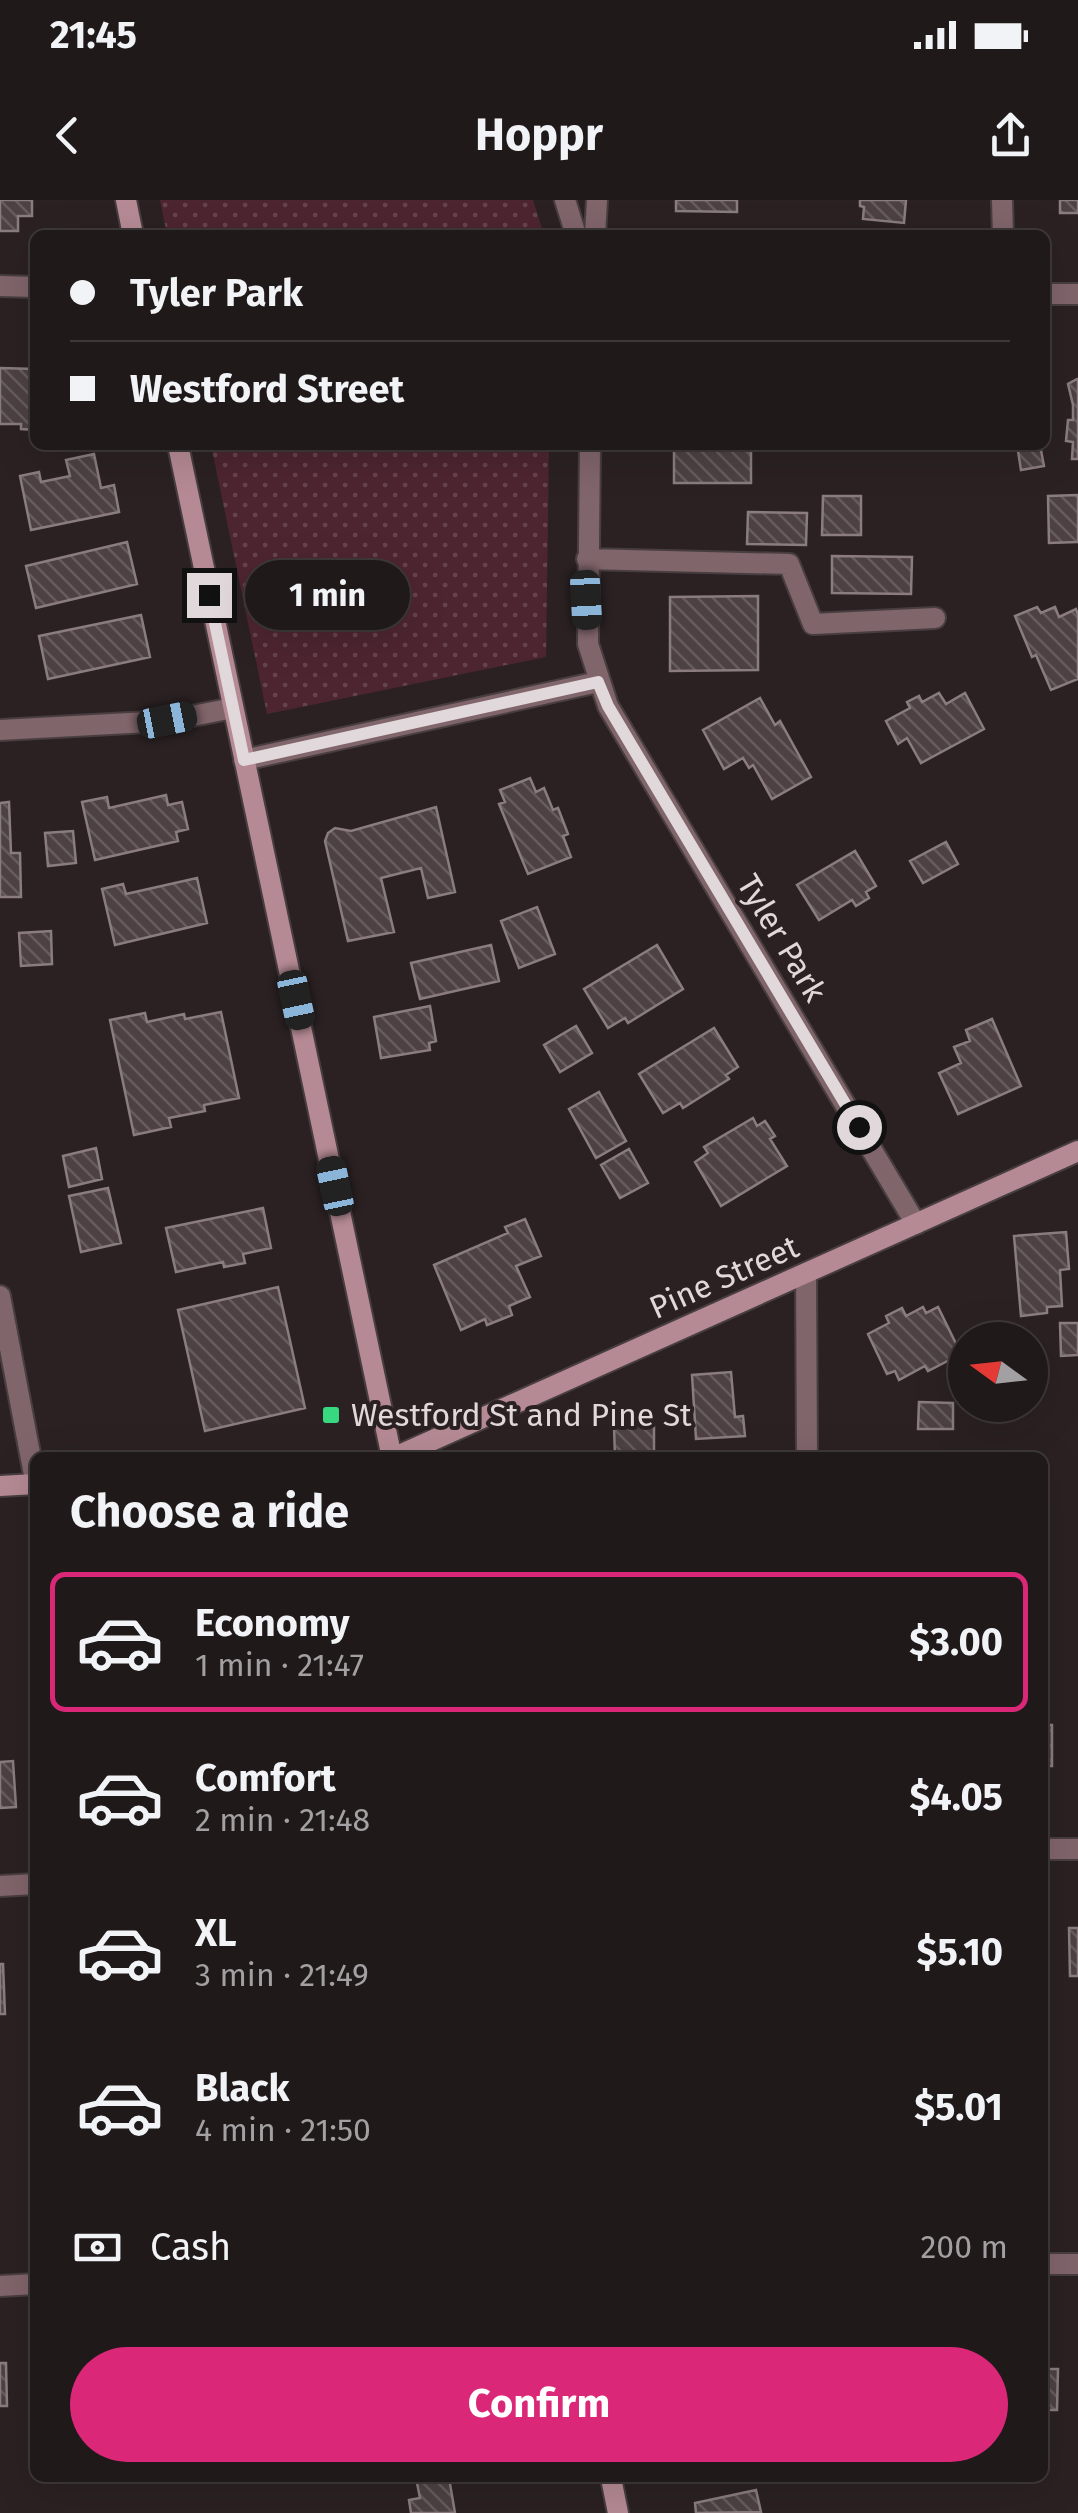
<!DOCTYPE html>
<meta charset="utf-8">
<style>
:root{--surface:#20191a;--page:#2d2627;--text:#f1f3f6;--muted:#a2a0a2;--line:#3d3839;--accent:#db2777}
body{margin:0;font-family:"Fira Sans",sans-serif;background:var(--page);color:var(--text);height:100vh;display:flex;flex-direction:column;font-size:38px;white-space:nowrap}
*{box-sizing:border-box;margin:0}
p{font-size:32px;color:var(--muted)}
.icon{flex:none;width:55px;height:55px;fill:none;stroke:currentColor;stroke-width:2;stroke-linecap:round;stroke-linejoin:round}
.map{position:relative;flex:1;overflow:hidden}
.drawer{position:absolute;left:30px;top:1252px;width:1018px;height:1030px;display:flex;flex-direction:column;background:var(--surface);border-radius:15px;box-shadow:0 10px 40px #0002,0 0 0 2px var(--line)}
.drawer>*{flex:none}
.guide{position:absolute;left:30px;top:30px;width:1020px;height:220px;border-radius:15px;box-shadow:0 10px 40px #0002,0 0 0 2px var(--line);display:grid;align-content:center;height:220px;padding:0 40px;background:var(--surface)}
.needle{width:65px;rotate:285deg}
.fabs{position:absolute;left:948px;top:1122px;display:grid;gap:20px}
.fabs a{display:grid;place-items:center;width:100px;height:100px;border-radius:50%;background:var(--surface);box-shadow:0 10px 40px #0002,0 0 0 2px var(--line);font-size:50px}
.end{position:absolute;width:45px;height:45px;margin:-22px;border:12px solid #e0d8da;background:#111;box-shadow:0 0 0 5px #111}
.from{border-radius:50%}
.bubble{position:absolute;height:70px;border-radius:35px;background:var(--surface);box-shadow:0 10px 40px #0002,0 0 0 2px var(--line);font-size:32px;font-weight:700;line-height:70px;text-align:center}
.car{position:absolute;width:30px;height:60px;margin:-30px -15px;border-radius:12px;box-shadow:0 0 8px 2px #0007;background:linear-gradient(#222 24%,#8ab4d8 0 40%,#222 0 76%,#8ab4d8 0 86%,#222 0)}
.guide b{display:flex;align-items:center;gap:35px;height:95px;font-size:38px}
.guide b+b{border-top:2px solid var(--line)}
.guide i{width:25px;height:25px;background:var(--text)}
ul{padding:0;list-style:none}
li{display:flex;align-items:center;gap:30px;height:140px;margin:0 20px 15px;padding:0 20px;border:5px solid transparent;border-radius:15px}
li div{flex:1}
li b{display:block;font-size:38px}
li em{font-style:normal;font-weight:700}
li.on{border-color:var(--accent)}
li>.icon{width:90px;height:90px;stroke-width:1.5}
h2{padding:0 40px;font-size:45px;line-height:120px}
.pay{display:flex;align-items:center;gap:25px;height:110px;padding:0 40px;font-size:38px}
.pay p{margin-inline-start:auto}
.cta{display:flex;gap:20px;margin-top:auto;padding:20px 40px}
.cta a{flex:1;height:115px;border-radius:60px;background:var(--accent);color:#fff;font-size:40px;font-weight:700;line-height:115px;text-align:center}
.status{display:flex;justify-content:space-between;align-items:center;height:70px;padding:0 50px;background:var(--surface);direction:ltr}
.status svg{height:28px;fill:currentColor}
header{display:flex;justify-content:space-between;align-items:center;height:130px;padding:0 40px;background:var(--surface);font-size:45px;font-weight:700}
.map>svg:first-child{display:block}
.green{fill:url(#green-dots)}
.building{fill:url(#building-back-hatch);stroke:#8a7c7f;stroke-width:2.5}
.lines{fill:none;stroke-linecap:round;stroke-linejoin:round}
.lane-casing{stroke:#483e40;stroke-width:24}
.street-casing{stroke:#483e40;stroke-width:24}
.secondary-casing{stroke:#483e40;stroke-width:24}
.lane{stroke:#80656b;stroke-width:20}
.street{stroke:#80656b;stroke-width:20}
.secondary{stroke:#b58a94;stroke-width:20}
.route{stroke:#e0d8da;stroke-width:12}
.poi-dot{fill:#38d880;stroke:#2b2123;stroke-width:4}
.labels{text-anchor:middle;stroke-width:8;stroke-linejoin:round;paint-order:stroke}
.street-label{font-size:32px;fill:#e0d8da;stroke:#2b2123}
.poi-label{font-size:32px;fill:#e0d8da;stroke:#2b2123;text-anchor:start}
</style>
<div class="status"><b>21:45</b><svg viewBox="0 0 49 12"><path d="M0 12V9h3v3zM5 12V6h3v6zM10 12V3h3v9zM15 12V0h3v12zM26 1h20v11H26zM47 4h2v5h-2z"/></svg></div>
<header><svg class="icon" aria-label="back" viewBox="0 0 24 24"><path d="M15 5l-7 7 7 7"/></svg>Hoppr<svg class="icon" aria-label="share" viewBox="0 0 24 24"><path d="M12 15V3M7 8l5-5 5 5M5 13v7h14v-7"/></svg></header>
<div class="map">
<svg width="1078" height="2313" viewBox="0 0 1078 2313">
<defs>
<pattern id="green-dots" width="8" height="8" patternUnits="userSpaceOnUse" patternTransform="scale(2.5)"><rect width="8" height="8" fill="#4d2530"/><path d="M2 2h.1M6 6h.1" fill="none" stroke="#66444d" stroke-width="1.8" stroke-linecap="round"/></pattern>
<pattern id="building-back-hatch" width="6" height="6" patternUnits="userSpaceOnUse" patternTransform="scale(2.5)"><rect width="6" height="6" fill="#4d4143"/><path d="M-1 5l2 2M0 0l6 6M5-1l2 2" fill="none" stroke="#665c5e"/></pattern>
</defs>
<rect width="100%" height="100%" fill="#2b2123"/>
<path class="green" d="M160 0H533L544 35H167Z
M211 245H549L546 457 267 514Z"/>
<path class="building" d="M0 0H32V16H18V31H0Z
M676 0H737V12L676 11Z
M860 0H906L904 23 863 19 864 7 860 6Z
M1060 0H1078V13H1060Z
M0 168 35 169V230L21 229V224H0Z
M1077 179 1078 180V259H1072L1073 242 1066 241 1068 220H1073V205L1068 184Z
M674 245H751V283H674Z
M842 245H891L892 249H842Z
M1017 245H1040L1044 266 1021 270Z
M94 254 101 288 114 285 119 312 31 330 20 276 39 272 41 282 70 276 66 260Z
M1078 295V342L1049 343 1048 296Z
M823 296H861V335H822Z
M748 312 807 313 806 345 747 344Z
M127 342 137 384 36 408 26 366Z
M832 356 912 357 911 394 832 393Z
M758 396V470L670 471V397Z
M1037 407 1041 413 1055 407 1059 417 1076 409 1078 415V479L1051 490 1036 455 1032 457 1015 416Z
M141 415 150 457 48 479 39 436Z
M939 493 946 504 965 493 984 529 921 563 907 538 898 544 886 521 910 508 907 502 919 496 922 502Z
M760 498 775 525 780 521 811 577 772 599 753 565 749 568 743 558 724 569 703 530Z
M530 578 536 592 544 588 553 610 558 608 568 634 563 636 571 657 528 674 499 604 505 602 500 590Z
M166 595 168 605 182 602 188 629 176 632 178 641 95 660 82 602 107 597 109 608Z
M9 602 11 653H20L21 697H0V603Z
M436 607 455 692 428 698 421 668 381 678 394 732 348 741 325 641 328 633 335 628 351 631Z
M73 631 76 663 48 666 45 633Z
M946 642 958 664 923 683 910 661Z
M855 651 876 686 866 692 869 698 856 706 852 700 819 720 797 685Z
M197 678 207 723 115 745 102 689 123 684 126 694Z
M537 707 555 754 519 768 501 721Z
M51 731 52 764 21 766 19 733Z
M491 745 499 781 420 799 411 763Z
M657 745 683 789 628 823 625 818 608 828 584 789Z
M430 806 436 841 429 843 430 850 381 858 374 817Z
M221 812 239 898 204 905 205 911 169 918 171 927 134 935 110 820 145 813 147 822 184 814 185 819Z
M992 819 1021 886 958 914 939 873 961 863 954 847 970 841 966 830Z
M576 826 592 853 560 872 544 845Z
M714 828 738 867 726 875 729 879 683 908 680 903 663 913 639 874Z
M599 892 626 941 596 958 569 909Z
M753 918 757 926 765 921 775 936 770 939 787 966 721 1006 695 962 708 953 704 947Z
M96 948 102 979 69 987 63 956Z
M629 949 648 983 620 998 601 965Z
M108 988 121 1043 81 1052 69 996Z
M263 1008 271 1048 243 1054 245 1063 224 1067 223 1062 176 1072 166 1028Z
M525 1019 541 1056 516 1066 530 1097 509 1106 512 1115 487 1125 485 1119 461 1130 434 1065 508 1033 505 1027Z
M1066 1032 1069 1069 1060 1070 1062 1106 1047 1107V1113L1021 1116 1014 1036Z
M278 1087 305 1208 205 1231 178 1110Z
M923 1107 926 1113 938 1107 961 1154 928 1171 925 1166 899 1180 895 1171 887 1174 868 1134 889 1123 886 1116 902 1108 906 1116Z
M1060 1123H1078V1155L1061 1156Z
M731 1172 735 1217 743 1216 745 1236 696 1239 692 1175Z
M919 1202 953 1203V1229H918Z
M614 1226H654V1258H615Z
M1042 1525H1052V1566H1042Z
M13 1561 16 1607 0 1608V1562Z
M1069 1728H1078V1776H1070Z
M0 1764H3L5 1814H0Z
M0 2163H6L7 2206H0Z
M1042 2169H1058L1057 2210H1042Z
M416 2278H449L455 2313H411L409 2300 420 2298Z
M756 2290 761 2312 696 2313 695 2303Z"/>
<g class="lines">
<defs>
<path id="lane" d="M0 1096 35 1280"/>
<path id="street" d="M565 0 576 35
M1002 0 1003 35
M595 35 597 0
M0 86 35 87
M1045 94H1078
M590 245 588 444 608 506 916 1024
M587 359 789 364 813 424 935 418
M0 530 167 521 233 508
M244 560 598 482
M806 1073 807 1258
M1042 1649H1078
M0 1686 35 1684
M1042 2064H1078
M0 2086 35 2084"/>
<path id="secondary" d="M126 0 133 35
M178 245 392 1258
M393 1258 1078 951
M0 1286 35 1284
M611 2278 618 2313"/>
</defs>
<use href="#lane" class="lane-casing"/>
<use href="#street" class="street-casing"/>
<use href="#secondary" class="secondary-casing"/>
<use href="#lane" class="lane"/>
<use href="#street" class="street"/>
<use href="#secondary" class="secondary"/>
</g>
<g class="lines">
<path class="route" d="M209 395 244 560 598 482 608 506 859 927"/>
</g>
<rect class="poi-dot" x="321" y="1205" width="20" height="20" rx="5"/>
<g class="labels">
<g class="street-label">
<text transform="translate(782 738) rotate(59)" y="11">Tyler Park</text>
<text transform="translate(724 1077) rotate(-24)" y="11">Pine Street</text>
</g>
<g class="poi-label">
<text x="351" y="1226">Westford St and Pine St</text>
</g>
</g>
</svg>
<div class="fabs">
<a><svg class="needle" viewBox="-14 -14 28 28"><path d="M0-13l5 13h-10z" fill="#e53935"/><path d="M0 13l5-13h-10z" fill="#a2a0a2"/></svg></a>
</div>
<i class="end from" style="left:859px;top:927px"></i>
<i class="end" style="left:209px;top:395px"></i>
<div class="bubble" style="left:245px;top:360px;width:165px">1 min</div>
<i class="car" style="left:586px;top:400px;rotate:177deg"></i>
<i class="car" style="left:167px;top:520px;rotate:79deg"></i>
<i class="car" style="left:296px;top:800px;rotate:168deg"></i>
<i class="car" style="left:335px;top:986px;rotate:348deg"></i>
<div class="guide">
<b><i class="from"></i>Tyler Park</b>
<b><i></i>Westford Street</b>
</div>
<section class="drawer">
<h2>Choose a ride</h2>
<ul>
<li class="on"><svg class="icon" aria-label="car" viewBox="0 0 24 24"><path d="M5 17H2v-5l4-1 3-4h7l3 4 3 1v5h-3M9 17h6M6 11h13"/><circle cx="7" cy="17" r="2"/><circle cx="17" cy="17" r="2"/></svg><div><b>Economy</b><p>1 min · 21:47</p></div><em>$3.00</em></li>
<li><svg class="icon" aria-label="car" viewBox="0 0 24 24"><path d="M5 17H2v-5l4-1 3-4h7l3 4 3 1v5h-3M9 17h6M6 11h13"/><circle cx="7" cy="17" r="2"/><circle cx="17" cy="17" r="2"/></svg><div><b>Comfort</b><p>2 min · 21:48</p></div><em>$4.05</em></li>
<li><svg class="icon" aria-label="car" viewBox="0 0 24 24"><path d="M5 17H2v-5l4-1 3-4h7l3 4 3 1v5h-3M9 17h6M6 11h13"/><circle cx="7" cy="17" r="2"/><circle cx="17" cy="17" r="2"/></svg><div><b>XL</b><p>3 min · 21:49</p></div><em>$5.10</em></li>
<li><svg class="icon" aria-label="car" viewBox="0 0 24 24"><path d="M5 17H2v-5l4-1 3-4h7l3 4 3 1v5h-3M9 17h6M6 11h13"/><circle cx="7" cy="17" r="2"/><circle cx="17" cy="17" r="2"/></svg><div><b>Black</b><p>4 min · 21:50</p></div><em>$5.01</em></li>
</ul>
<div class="pay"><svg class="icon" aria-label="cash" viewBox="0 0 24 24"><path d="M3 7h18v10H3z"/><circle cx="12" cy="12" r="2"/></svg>Cash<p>200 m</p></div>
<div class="cta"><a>Confirm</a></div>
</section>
</div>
